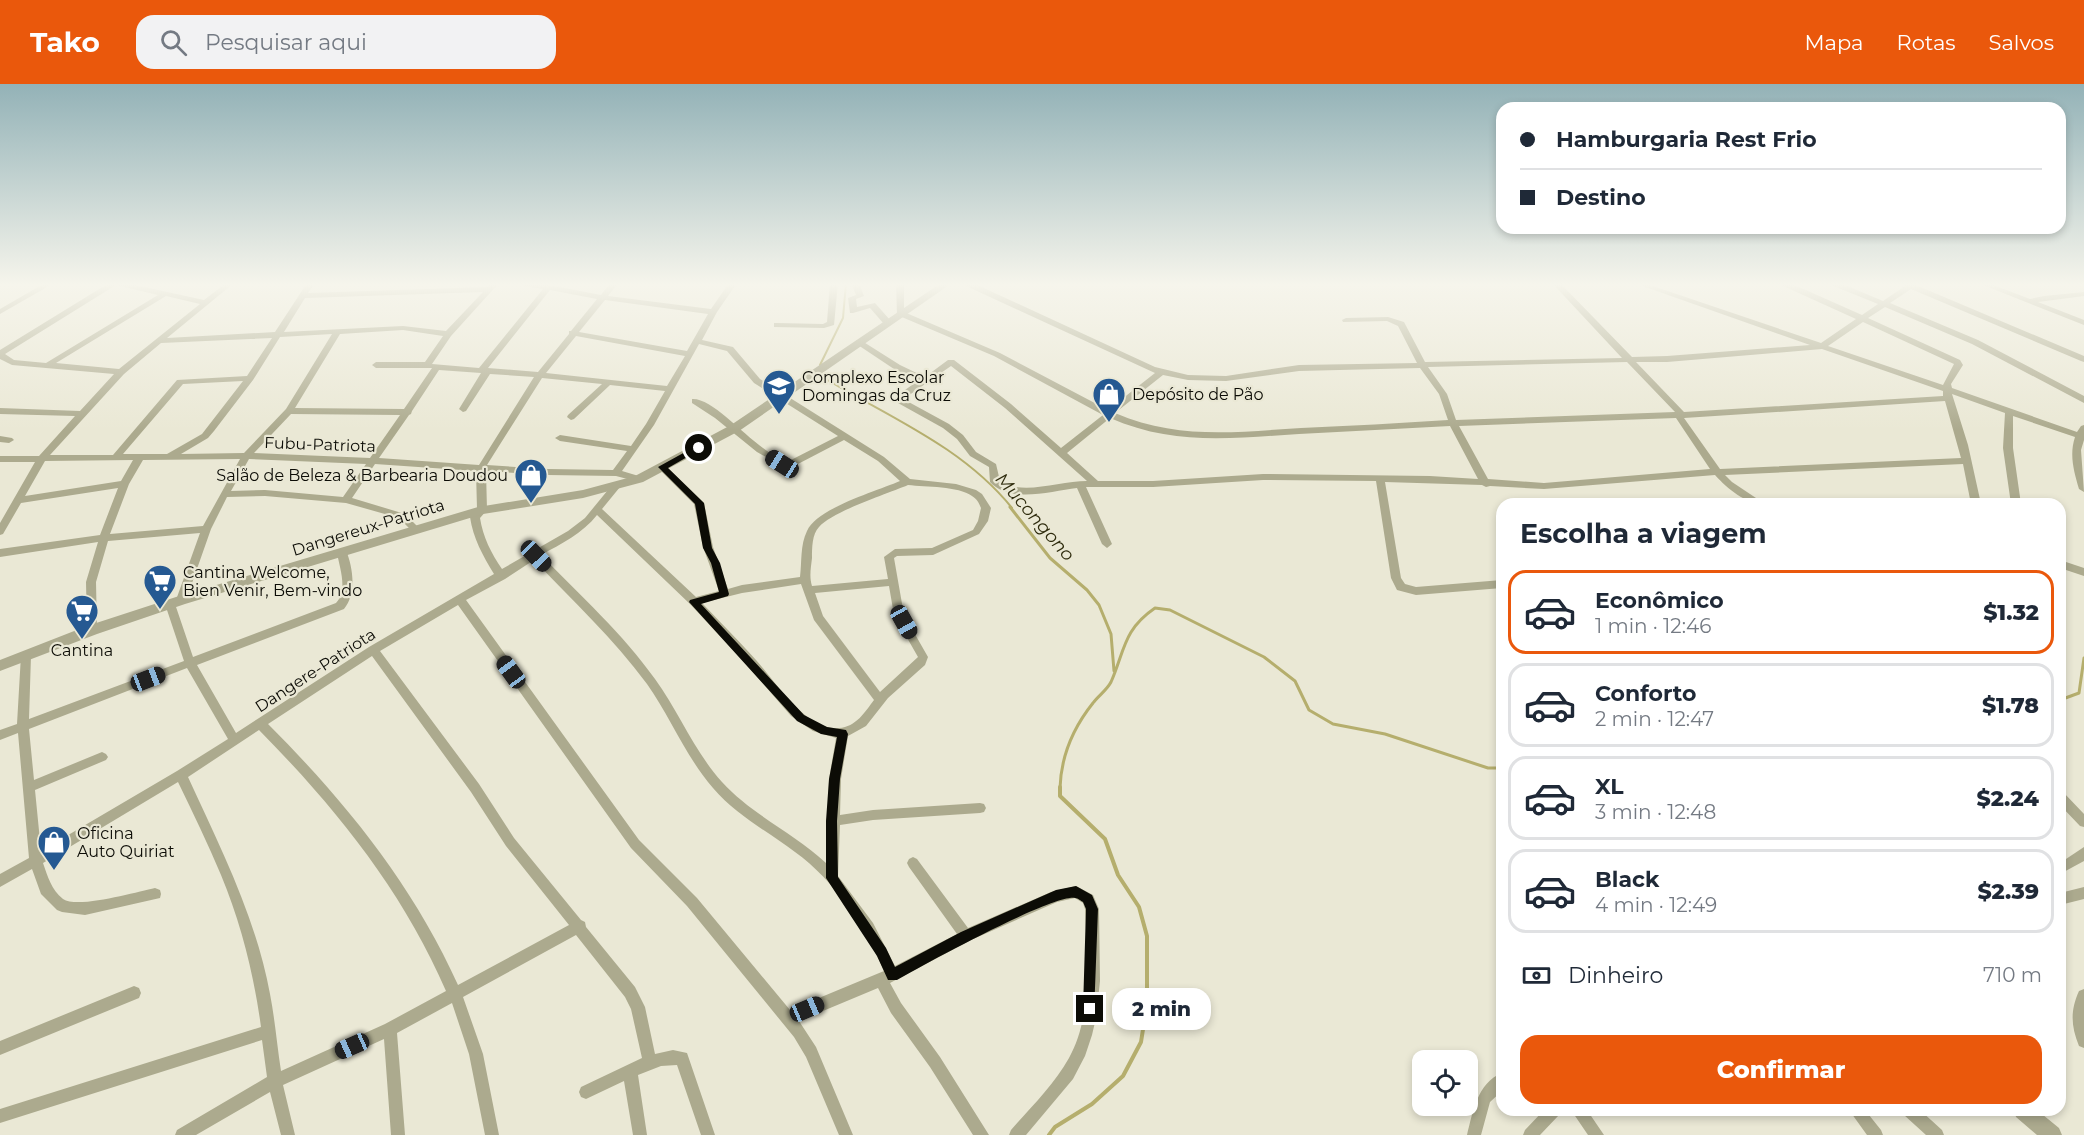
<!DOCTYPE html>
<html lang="pt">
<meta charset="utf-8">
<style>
:root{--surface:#fff;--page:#f2f2f3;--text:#1f2937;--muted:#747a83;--line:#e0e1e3;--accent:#ea580c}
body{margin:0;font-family:Montserrat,sans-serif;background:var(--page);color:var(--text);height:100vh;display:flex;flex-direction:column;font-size:22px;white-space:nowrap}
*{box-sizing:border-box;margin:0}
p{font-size:20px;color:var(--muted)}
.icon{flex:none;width:33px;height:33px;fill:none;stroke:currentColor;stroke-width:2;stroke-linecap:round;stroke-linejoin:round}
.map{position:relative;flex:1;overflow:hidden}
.sheet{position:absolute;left:1496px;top:414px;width:570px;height:618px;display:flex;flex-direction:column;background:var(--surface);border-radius:18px;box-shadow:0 3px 9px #0003}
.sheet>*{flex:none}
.top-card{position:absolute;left:1496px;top:18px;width:570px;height:132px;border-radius:18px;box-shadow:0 3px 9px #0003;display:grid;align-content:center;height:132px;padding:0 24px;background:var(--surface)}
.controls{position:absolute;left:1412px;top:966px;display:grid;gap:12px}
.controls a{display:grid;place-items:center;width:66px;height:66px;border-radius:12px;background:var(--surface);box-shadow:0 3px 9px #0003;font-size:30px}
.end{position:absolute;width:27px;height:27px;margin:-14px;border:8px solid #0c0c06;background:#fff;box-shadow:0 0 0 3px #fff}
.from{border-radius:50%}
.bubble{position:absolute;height:42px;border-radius:18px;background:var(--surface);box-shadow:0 3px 9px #0003;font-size:20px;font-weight:800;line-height:42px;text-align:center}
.car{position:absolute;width:18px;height:36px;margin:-18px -9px;border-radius:8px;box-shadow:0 0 4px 2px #0007;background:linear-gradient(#222 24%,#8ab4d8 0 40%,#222 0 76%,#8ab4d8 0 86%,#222 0)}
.top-card b{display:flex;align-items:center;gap:21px;height:57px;font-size:22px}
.top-card b+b{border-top:2px solid var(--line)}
.top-card i{width:15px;height:15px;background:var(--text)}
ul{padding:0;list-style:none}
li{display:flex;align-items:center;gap:18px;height:84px;margin:0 12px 9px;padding:0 12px;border:3px solid var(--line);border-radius:18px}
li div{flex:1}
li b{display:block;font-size:22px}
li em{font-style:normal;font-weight:800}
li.active{border-color:var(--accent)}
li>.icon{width:54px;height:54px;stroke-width:1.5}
h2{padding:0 24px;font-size:27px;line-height:72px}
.pay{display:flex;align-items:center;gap:15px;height:66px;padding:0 24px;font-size:22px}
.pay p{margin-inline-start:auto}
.primary-button{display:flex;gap:12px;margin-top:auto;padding:12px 24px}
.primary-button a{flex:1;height:69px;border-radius:18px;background:var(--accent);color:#fff;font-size:24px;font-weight:800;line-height:69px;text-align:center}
header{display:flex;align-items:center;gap:36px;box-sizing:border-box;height:84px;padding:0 30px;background:var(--accent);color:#fff}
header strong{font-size:28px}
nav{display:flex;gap:33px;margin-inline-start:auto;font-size:21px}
.search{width:420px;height:54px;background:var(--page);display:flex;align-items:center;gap:15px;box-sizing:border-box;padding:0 21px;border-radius:18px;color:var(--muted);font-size:22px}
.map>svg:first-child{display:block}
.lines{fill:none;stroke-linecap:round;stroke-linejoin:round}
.stream-far2{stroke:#b5ae6d;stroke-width:2}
.stream-far1{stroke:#b5ae6d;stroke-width:3}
.stream{stroke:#b5ae6d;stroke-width:4}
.minor{fill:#acaa8e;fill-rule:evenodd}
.tertiary{fill:#acaa8e;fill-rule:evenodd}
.route{fill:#0c0c06}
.labels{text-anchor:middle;stroke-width:4.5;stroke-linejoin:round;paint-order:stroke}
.poi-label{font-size:16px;fill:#0c0c06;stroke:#eae8d5;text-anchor:start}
.street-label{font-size:16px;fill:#0c0c06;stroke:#eae8d5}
.water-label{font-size:18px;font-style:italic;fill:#2f2c0e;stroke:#eae8d5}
</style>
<header>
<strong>Tako</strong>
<div class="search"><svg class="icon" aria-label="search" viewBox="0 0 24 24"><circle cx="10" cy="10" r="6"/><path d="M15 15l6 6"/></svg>Pesquisar aqui</div>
<nav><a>Mapa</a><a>Rotas</a><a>Salvos</a></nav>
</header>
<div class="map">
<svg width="2084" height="1051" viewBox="0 0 2084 1051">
<rect width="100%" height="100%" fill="#eae8d5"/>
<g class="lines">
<path class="stream-far2" d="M820 281 843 234 846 199
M824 294C889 333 963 363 1012 424"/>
<path class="stream-far1" d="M1010 423 1050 474 1087 506 1099 521 1111 550 1114 587
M2060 616 2079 609 2084 574
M1060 704C1061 673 1073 644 1093 619 1098 612 1107 606 1111 598 1125 566 1123 546 1155 524L1170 526 1264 573 1295 597 1309 626 1333 640 1385 650 1488 684H1502"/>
<path class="stream" d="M1049 1051 1055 1043 1092 1020 1123 992 1141 958 1147 920V852L1139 823 1118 791 1105 755 1060 712V703"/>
<path class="minor" d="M45 199H54L0 230V225Z
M109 199H126L204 216 226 199H234L167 254 275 248 307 199H315L308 209 487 203 491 199H499L451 252 432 280 479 284 543 205 519 201 518 199 549 201 601 211 610 199H618L608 212 711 225 729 199H737L717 228 702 256 733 263 760 295 884 373 910 395 956 400 976 406 982 410 991 424 988 437 979 450 933 471 897 472 894 474 904 531 928 573 925 581 888 614 866 642 848 652 841 695 840 731 873 726 980 719 984 720 986 724 984 728 980 729 873 736 840 741 838 792 873 839 895 882 957 850 909 783 907 779 909 775 913 773 917 775 968 844 1051 808 1076 802 1093 811 1099 825 1100 897 1096 934 1092 951 1085 972 1073 995 1026 1051H1009L1011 1046C1031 1023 1054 1001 1069 974 1093 931 1087 873 1085 825L1083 819 1075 814 1057 818 971 856 890 899 901 919 940 973 989 1051H973L930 983 891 929 878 904 799 937 816 963 853 1051H839L806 973 794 953 687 822 631 764 458 521 380 567 479 700 514 754 581 836 585 838 586 843 635 903 645 923 655 970 673 966 687 969 715 1051H701L677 981 661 982 638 991 647 1051H633L624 997 586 1015 581 1013 579 1008 581 1003 642 974 631 925 625 913 576 851 463 913 483 970 499 1051H485L469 970 452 919 397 949 405 1051H391L384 955 283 1001 295 1051H281L270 1008 196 1051H175L177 1046 267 993 262 956 0 1039V1025L261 943C254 891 241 839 221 791 208 760 193 729 178 698L43 779C48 793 51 805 63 815 78 825 136 808 155 804L160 806 161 810 160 814 85 831 62 828 57 826 41 810 32 785 0 803V790L29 774 18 649 0 656V646L17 640 21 571 22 568H30L31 571 29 635 184 577 165 520 166 517H174L175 520 193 573 336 519C348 506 340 485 337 469L342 465 346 466C353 484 357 509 344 525L197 581 236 649 369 563 494 490C483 472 473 454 470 433L477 425 476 387 375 380 352 414 405 430 421 446 419 448H413L399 434 346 419 265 412 227 413 211 445 185 519 181 520 176 516 200 449 108 457 96 498 97 546 96 549H88L87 546 86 498 98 458 0 473V465L100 451 118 404 21 419 3 450 0 451V439L35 378H0V372H39L75 332 0 330V324L80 327 114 290 12 281 0 275V266ZM116 201 158 211 46 279 14 276 5 270ZM550 206 597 215 571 247H569V250L538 288 488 284ZM483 208 446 247 403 242 284 248 305 214ZM166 212 200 220 119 285 56 279ZM605 216 708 230 687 267 579 248ZM403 246 443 252 425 278H376L372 281 376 284H432L404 325 295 324 340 250ZM332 250 286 325 244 369 181 370 208 354 214 347 253 296 280 253ZM576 252 685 272 667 302 546 289ZM272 254 247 292 177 296 113 371H50L124 290 161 259ZM699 260 727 267 754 299 838 352 791 376C764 379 718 313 692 315V319L715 334 757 368 784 383 796 381 844 356 878 377 900 397C877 407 817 424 807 447 800 461 802 478 800 493L742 501 728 505 713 463 704 419 665 381H659L657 383 694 420 703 463 719 507 696 513 602 425 620 403 615 400 612 401 585 434 568 447 502 485C491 469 483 453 480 434L487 426 486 387 548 391 616 392 639 398 642 397 644 395 642 393 622 387 654 341ZM439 286 481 289 459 325 463 328 466 327 490 290 534 293 479 381 379 374 409 331 411 330 412 327ZM542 294 602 300 568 331 567 333 571 336 574 335 610 301 665 307 646 340 631 362 560 351 555 354 560 357 627 367 613 386 548 385 487 381ZM243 297 202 350 167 370H123L183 300ZM291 330 400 331 370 374 254 369ZM240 375 203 442 110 450 129 400 143 376ZM249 375 366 380 343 413 265 406 231 407ZM133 376 121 397 25 412 45 377ZM908 401C926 403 958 402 972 412 977 415 979 419 981 424L978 437 973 446 932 464 895 465 884 473 888 495 812 502C809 493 811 483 812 474 812 464 812 450 819 443 833 427 887 410 908 401ZM597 431 691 521 746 580 791 632 813 647 836 654 829 695 828 733 826 737 827 740 826 779C794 749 752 731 722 698 694 667 679 628 655 595 623 550 580 511 541 471 561 460 583 449 597 431ZM534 476C572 516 614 555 647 600 671 634 686 673 713 704 736 731 767 747 795 768 835 797 865 842 884 887L790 926 697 814 639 756 466 516 505 495ZM801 500 814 536 874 616C865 628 856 643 839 644 806 647 776 598 756 576 739 557 720 538 702 519L742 509ZM889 502 894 531 918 573 880 608 823 532 815 509ZM372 572 471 708 506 762 569 841 458 901C413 801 345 717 268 640ZM187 584 228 655 177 687 41 767 35 706 106 676 108 673 106 670 102 668 34 696 29 645ZM259 646C335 723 403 807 446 907L385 940 281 987C277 961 275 936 270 910 256 833 220 763 188 693Z
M830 199H838L834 241 824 244 774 243V239H777L823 240 827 238Z
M853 199H859L864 212 856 215 857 223 875 219 890 236V240H884L870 224 853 229H850L848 214 856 211 852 201Z
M896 199H904V228L1000 269 1108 326 1155 289 964 201 963 199H973L1155 283 1188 291 1226 292 1299 281 1417 279 1398 242 1387 237 1343 238 1342 236 1346 234 1388 233 1404 238 1425 278 1622 274 1552 199H1560L1632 273 1667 272 1810 261 1634 199H1644L1821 259 1856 235 1781 201 1780 199H1790L1862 231 1878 220 1831 201 1830 199H1840L1883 217 1905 202 1901 199H1911L2084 272V278L2081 277 1911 205 1890 219 1978 256 2084 312V319L1972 260 1885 223 1868 234 1960 276 1963 281 1951 300 1952 304 2077 348 2081 342 2084 341V356L2081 366 2084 408 2079 405C2074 388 2069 371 2075 353L2013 332V364L2021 420H2011L2003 364 2005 329 1952 310 1968 361 1981 420H1971L1963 380 1725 391 1732 398 1765 420C1745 420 1728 405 1715 391L1544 405 1490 402 1486 403 1482 401 1385 398 1401 494 1405 500 1416 503 1502 496V504L1416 511 1397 506 1391 494 1376 397 1263 396 1153 403H1086L1112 460 1107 464 1102 460 1077 404C1051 407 1010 420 990 398L989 383 970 372 957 355 943 344 898 319V311L919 296 894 285 855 259 856 257H862L900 281 925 293 948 276H954L1011 320 1061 364 1103 331 994 272 897 231ZM1863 238 1954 280 1943 301 1828 262ZM1822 265 1943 307V312L1684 328 1636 278H1667ZM1627 278 1675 328 1456 336 1447 310 1428 283ZM951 282 1005 324 1087 397C1060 397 1022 412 1000 397L996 380 976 368 963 351 949 340 905 316V314ZM1420 284 1439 310 1448 336C1399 339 1350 342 1301 344 1235 348 1178 356 1115 329L1163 291 1188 296 1226 297 1299 287ZM1945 317 1961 374 1720 385 1684 334ZM1110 334C1174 362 1232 354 1299 350 1350 347 1400 345 1450 342L1478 395 1430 392 1263 390 1153 397H1098L1067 369ZM1676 334 1710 385 1544 399 1488 395 1459 342Z
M1978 199H1988L2030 215 2044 212 2084 208V212L2038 218 2084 236V241Z
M0 352 12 354 14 356 9 359 0 358Z
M2060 476 2084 484V492L2060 484Z
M2060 708 2064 709 2084 730V743L2080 742 2060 721Z
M2084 763V777L2060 790V779Z
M2084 803V815L2060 821V809Z
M134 902 139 904 141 909 139 914 0 971V957Z
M2084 905V964L2079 962C2071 942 2070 927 2079 907Z
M1502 989V1007L1490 1018 1481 1051H1467C1473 1028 1477 999 1502 989Z
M1544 1026H1561L1559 1031 1540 1051H1523L1525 1046Z
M1571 1026H1587L1604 1051H1588Z
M1849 1026H1865L1881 1046 1883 1051H1867Z
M1902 1026H1920L1942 1046 1944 1051H1926L1904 1031Z"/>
<path class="tertiary" d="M941 199H952L739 347 643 398 583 414 483 430 185 520 97 550 0 587V576L87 542 176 513 478 423 583 406 635 392 731 341Z
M2014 1026H2037L2059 1044 2062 1051H2037L2016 1033Z"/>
</g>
<linearGradient id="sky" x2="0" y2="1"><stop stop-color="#93b2b7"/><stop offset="0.58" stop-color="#f6f5ec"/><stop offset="1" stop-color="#f6f5ec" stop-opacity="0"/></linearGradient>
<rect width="2084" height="346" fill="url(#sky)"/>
<path class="route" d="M696 362 703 364 668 384 704 419 712 464 720 479 729 510 728 512 701 520 804 631 827 643 846 646 848 650 840 695 837 737 838 793 886 864 895 883 961 848 1056 806 1076 802 1092 811 1098 825 1094 930 1090 931 1085 930 1083 925 1086 825 1083 818C1081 817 1078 814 1075 814 1053 810 923 881 897 896H888L877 872 826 794V737L829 695 837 653 821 650 797 637 689 518 690 516 719 508 711 479 703 464 695 420 658 383Z"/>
<defs>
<symbol id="school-pin" viewBox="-11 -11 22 30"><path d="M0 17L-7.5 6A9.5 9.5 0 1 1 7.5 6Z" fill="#255992" stroke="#eae8d5"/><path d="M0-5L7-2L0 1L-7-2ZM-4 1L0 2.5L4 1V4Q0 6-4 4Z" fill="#fff"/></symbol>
<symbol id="shop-pin" viewBox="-11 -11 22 30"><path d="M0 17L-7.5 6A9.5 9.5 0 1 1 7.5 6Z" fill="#255992" stroke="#eae8d5"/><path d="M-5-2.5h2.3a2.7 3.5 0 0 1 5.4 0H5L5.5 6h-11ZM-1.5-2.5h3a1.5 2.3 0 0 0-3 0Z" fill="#fff"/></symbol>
<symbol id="supermarket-pin" viewBox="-11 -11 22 30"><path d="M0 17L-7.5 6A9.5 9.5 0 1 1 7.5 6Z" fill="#255992" stroke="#eae8d5"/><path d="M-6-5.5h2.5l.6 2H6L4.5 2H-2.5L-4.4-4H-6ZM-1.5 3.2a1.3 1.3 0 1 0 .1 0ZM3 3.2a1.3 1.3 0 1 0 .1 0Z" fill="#fff"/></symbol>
</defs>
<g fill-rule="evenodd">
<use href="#school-pin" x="760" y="283" width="38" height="52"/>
<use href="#shop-pin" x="1090" y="291" width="38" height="52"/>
<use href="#shop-pin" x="512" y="372" width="38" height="52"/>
<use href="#supermarket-pin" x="141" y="478" width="38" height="52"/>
<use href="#supermarket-pin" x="63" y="508" width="38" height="52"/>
<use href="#shop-pin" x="35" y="739" width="38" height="52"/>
</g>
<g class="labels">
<g class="poi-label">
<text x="802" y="299">Complexo Escolar<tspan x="802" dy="18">Domingas da Cruz</tspan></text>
<text x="1132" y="316">Depósito de Pão</text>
<text x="508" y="397" text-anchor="end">Salão de Beleza &amp; Barbearia Doudou</text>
<text x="183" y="494">Cantina Welcome,<tspan x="183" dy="18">Bien Venir, Bem-vindo</tspan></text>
<text x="82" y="572" text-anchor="middle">Cantina</text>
<text x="77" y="755">Oficina<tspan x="77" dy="18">Auto Quiriat</tspan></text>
</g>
<g class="street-label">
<text transform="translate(320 360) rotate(2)" y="6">Fubu-Patriota</text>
<text transform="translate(368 443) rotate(-17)" y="6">Dangereux-Patriota</text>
<text transform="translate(315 586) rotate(-33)" y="6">Dangere-Patriota</text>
</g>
<g class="water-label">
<text transform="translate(1035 433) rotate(49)" y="6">Mucongono</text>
</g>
</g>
</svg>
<div class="controls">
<a><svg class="icon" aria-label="locate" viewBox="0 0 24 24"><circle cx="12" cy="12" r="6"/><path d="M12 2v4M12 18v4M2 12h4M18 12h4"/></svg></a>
</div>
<i class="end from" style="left:699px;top:364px"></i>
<i class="end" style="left:1090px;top:925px"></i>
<div class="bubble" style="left:1112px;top:904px;width:99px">2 min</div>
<i class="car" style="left:782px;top:380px;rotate:302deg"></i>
<i class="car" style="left:536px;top:472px;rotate:136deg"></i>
<i class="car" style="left:904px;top:538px;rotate:151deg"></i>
<i class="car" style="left:511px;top:588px;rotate:324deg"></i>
<i class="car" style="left:148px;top:595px;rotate:69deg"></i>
<i class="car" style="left:807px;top:925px;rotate:67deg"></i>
<i class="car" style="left:352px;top:962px;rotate:246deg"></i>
<div class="top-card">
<b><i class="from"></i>Hamburgaria Rest Frio</b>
<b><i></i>Destino</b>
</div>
<section class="sheet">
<h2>Escolha a viagem</h2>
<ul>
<li class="active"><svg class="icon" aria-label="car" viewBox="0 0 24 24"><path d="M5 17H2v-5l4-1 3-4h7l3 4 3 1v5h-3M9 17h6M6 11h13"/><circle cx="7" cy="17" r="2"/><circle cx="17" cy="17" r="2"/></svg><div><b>Econômico</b><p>1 min · 12:46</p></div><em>$1.32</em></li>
<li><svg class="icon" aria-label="car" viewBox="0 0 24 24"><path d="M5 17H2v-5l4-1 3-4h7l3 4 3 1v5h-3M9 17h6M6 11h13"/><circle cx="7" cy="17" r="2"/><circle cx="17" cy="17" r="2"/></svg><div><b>Conforto</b><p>2 min · 12:47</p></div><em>$1.78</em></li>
<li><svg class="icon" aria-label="car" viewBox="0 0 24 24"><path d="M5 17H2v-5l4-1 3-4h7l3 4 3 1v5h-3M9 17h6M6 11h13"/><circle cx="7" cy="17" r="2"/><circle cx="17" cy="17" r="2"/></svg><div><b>XL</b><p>3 min · 12:48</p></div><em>$2.24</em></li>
<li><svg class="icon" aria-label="car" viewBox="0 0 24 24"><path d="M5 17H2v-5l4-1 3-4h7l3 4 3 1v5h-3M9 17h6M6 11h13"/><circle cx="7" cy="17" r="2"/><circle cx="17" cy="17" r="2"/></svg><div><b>Black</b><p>4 min · 12:49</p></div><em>$2.39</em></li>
</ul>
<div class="pay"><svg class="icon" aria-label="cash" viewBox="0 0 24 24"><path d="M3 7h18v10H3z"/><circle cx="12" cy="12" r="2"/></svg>Dinheiro<p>710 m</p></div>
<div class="primary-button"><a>Confirmar</a></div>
</section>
</div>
